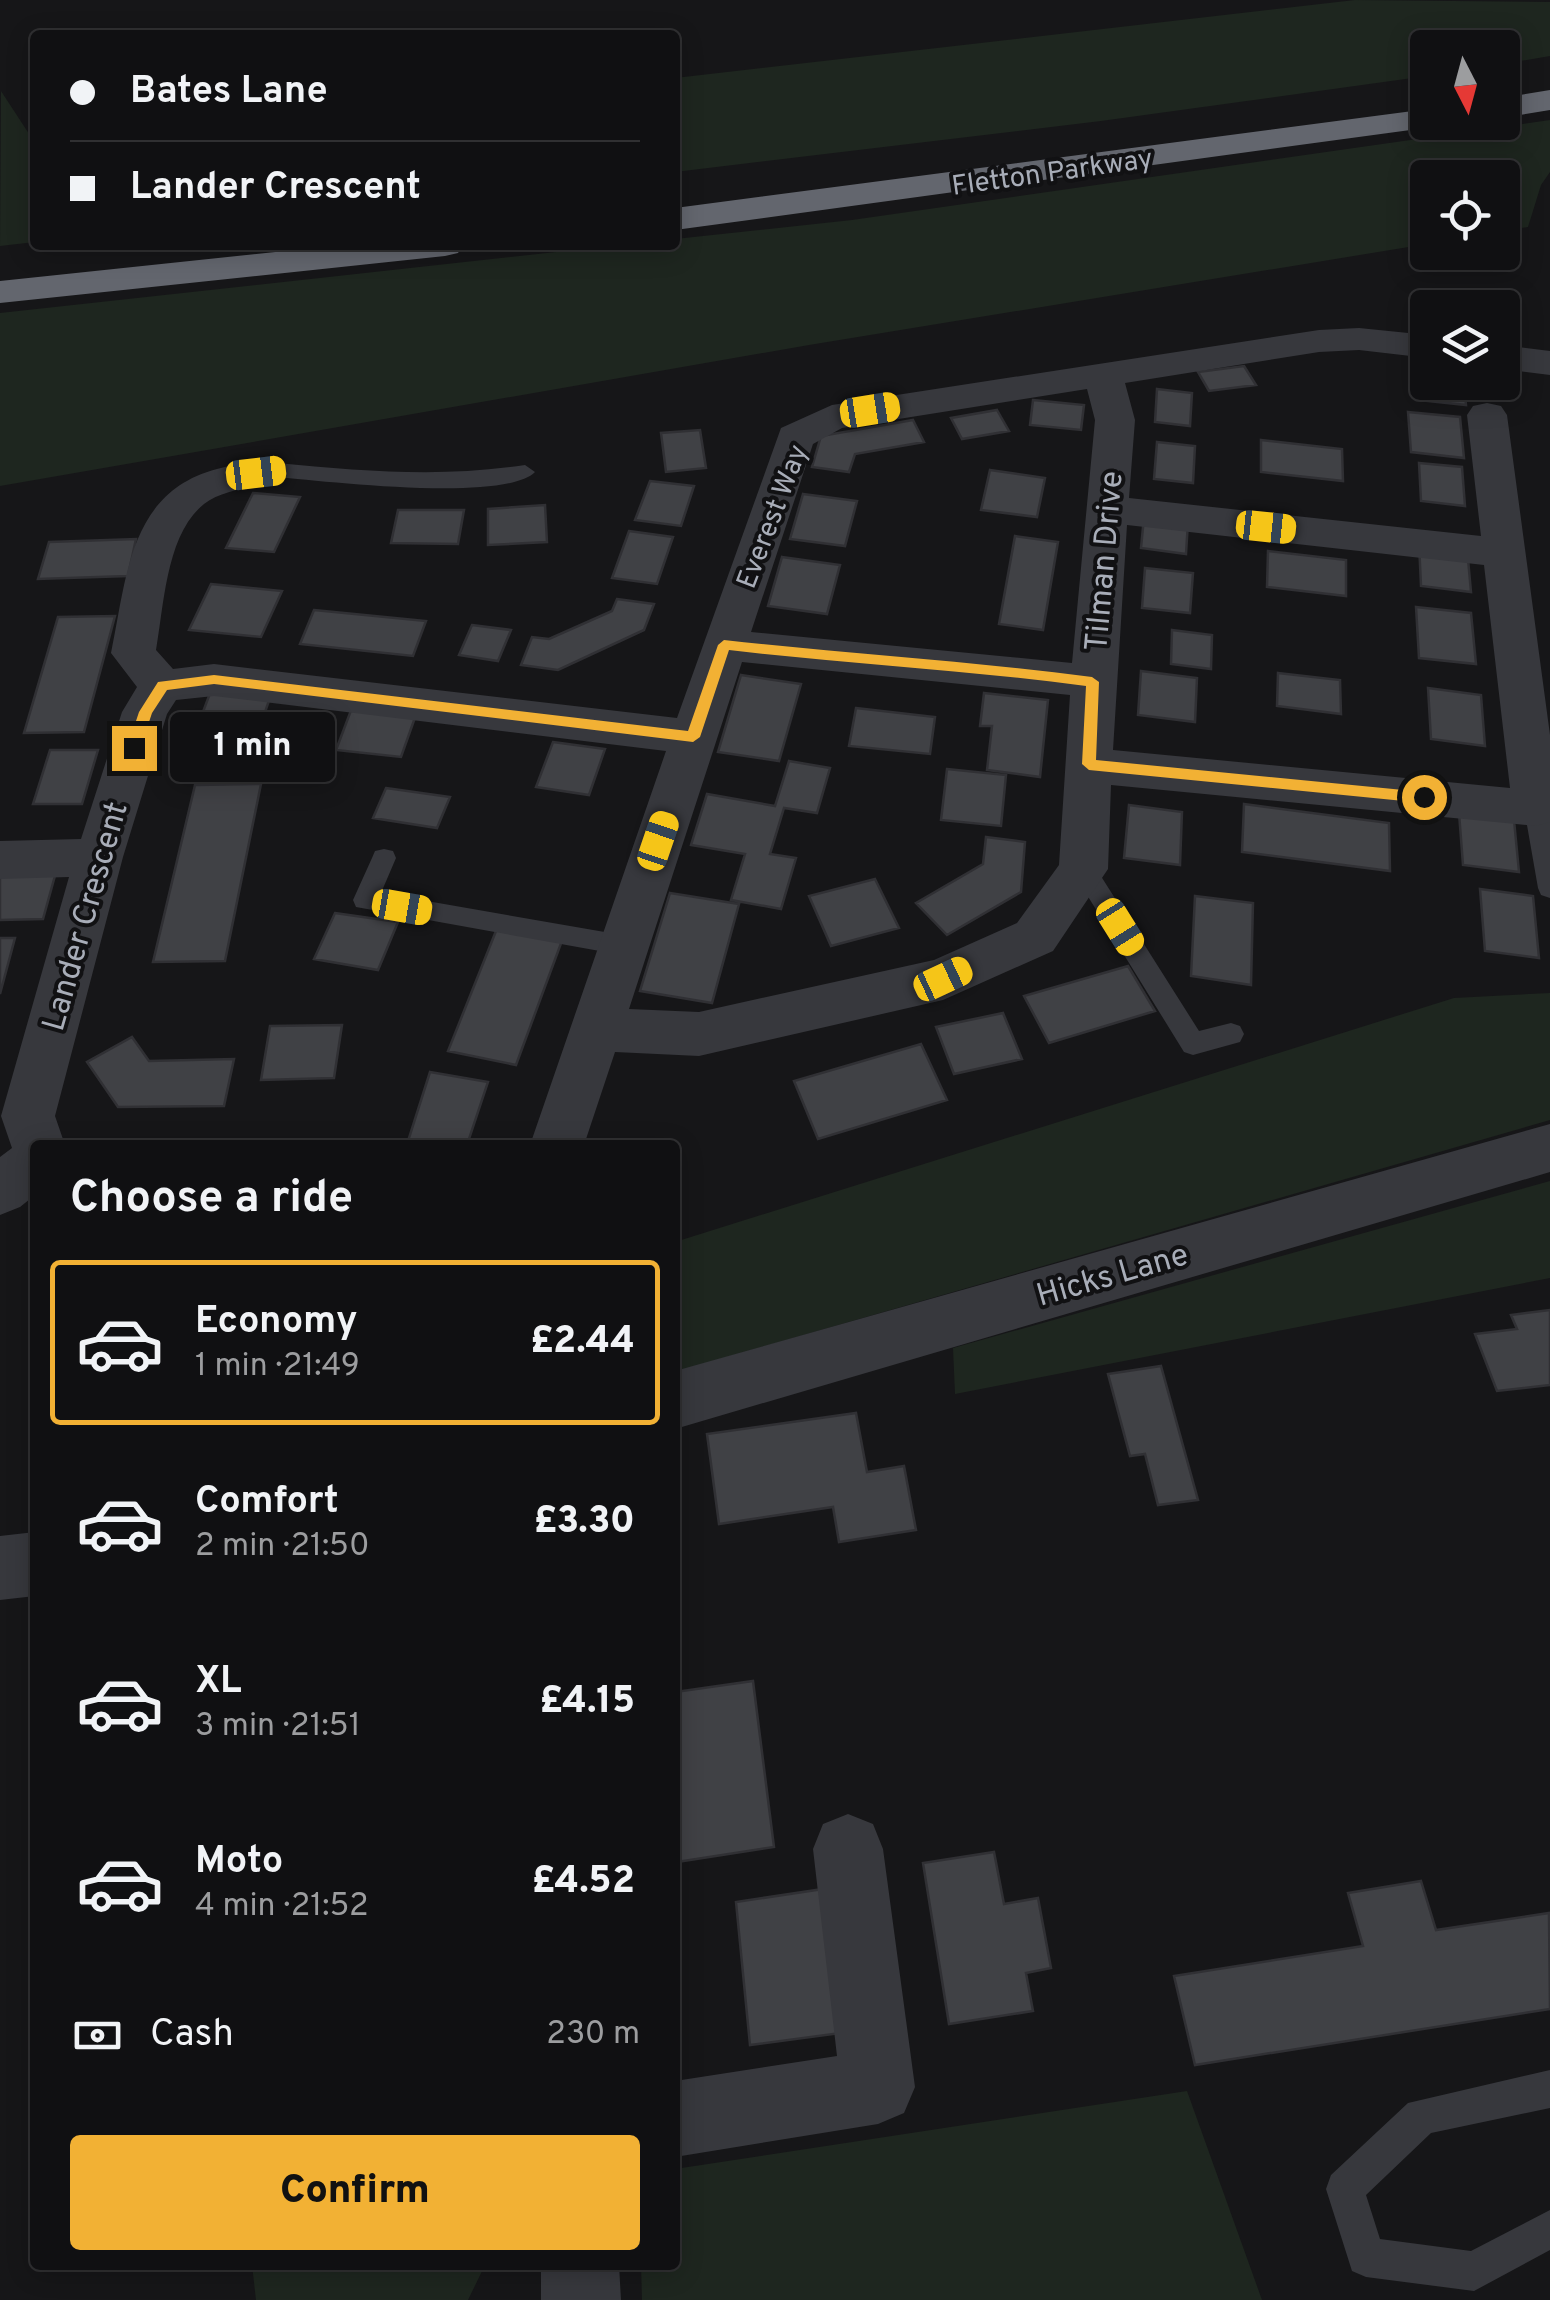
<!DOCTYPE html>
<meta charset="utf-8">
<style>
:root{--surface:#101012;--page:#19191b;--text:#f1f3f6;--muted:#9c9d9f;--line:#303032;--accent:#f2b134}
body{margin:0;font-family:Overpass,sans-serif;background:var(--page);color:var(--text);height:100vh;display:flex;flex-direction:column;font-size:38px;white-space:nowrap}
*{box-sizing:border-box;margin:0}
p{font-size:32px;color:var(--muted)}
.icon{flex:none;width:55px;height:55px;fill:none;stroke:currentColor;stroke-width:2;stroke-linecap:round;stroke-linejoin:round}
.map{position:relative;flex:1;overflow:hidden}
.panel{position:absolute;left:30px;top:1140px;width:650px;height:1130px;display:flex;flex-direction:column;background:var(--surface);border-radius:10px;box-shadow:0 5px 25px #0003,0 0 0 2px var(--line)}
.panel>*{flex:none}
.top-card{position:absolute;left:30px;top:30px;width:650px;height:220px;border-radius:10px;box-shadow:0 5px 25px #0003,0 0 0 2px var(--line);display:grid;align-content:center;height:220px;padding:0 40px;background:var(--surface)}
.needle{width:65px;rotate:174deg}
.controls{position:absolute;left:1410px;top:30px;display:grid;gap:20px}
.controls a{display:grid;place-items:center;width:110px;height:110px;border-radius:10px;background:var(--surface);box-shadow:0 5px 25px #0003,0 0 0 2px var(--line);font-size:50px}
.end{position:absolute;width:45px;height:45px;margin:-22px;border:12px solid #f2b134;background:#111;box-shadow:0 0 0 5px #111}
.from{border-radius:50%}
.bubble{position:absolute;height:70px;border-radius:10px;background:var(--surface);box-shadow:0 5px 25px #0003,0 0 0 2px var(--line);font-size:32px;font-weight:800;line-height:70px;text-align:center}
.car{position:absolute;width:30px;height:60px;margin:-30px -15px;border-radius:12px;box-shadow:0 0 8px 2px #0007;background:linear-gradient(#f5c518 24%,#345 0 40%,#f5c518 0 76%,#345 0 86%,#f5c518 0)}
.top-card b{display:flex;align-items:center;gap:35px;height:95px;font-size:38px}
.top-card b+b{border-top:2px solid var(--line)}
.top-card i{width:25px;height:25px;background:var(--text)}
ul{padding:0;list-style:none}
li{display:flex;align-items:center;gap:30px;height:165px;margin:0 20px 15px;padding:0 20px;border:5px solid transparent;border-radius:10px}
li div{flex:1}
li b{display:block;font-size:38px}
li em{font-style:normal;font-weight:800}
li.active{border-color:var(--accent)}
li>.icon{width:90px;height:90px;stroke-width:1.5}
h2{padding:0 40px;font-size:45px;line-height:120px}
.pay{display:flex;align-items:center;gap:25px;height:110px;padding:0 40px;font-size:38px}
.pay p{margin-inline-start:auto}
.primary-button{display:flex;gap:20px;margin-top:auto;padding:20px 40px}
.primary-button a{flex:1;height:115px;border-radius:10px;background:var(--accent);color:#111;font-size:40px;font-weight:800;line-height:115px;text-align:center}
.map>svg:first-child{display:block}
.green{fill:#1e261f}
.building{fill:#404145;stroke:#303034;stroke-width:2.5}
.lines{fill:none;stroke-linecap:round;stroke-linejoin:round}
.lane{fill:#37383d;fill-rule:evenodd}
.street{fill:#37383d;fill-rule:evenodd}
.highway{fill:#63666e;fill-rule:evenodd}
.route{fill:#f2b134}
.labels{text-anchor:middle;stroke-width:8;stroke-linejoin:round;paint-order:stroke}
.far-street-label{font-size:28px;fill:#a8adb8;stroke:#111113}
.street-label{font-size:32px;fill:#a8adb8;stroke:#111113}
</style>
<div class="map">
<svg width="1550" height="2300" viewBox="0 0 1550 2300">
<rect width="100%" height="100%" fill="#161618"/>
<path class="green" d="M1355 0 1550 2V56L1503 64 1502 48H1428L1427 76 1101 121 675 172V78Z
M1 91 35 143V242L0 246Z
M1550 120V172L1541 185 1528 227 1503 231 1502 178H1428L1427 244 809 345 0 486V313L620 245H675V239L852 220Z
M1550 993V1120L675 1372V1242L1454 998Z
M1550 1181V1278L955 1394 953 1348Z
M1187 2091 1262 2300H642L641 2265H675V2169Z
M252 2265H485L468 2300H256Z"/>
<path class="building" d="M1244 366 1256 385 1209 391 1198 372Z
M1418 367 1428 368V382H1464L1466 405 1420 400Z
M1157 389 1192 393 1190 426 1155 422Z
M1033 400 1084 405 1081 430 1030 425Z
M997 410 1009 431 962 439 951 418Z
M1408 412 1460 417 1464 458 1411 452Z
M913 420 924 442 855 454 849 472 812 467 821 436Z
M700 430 706 468 666 472 661 433Z
M1261 440 1342 449 1343 481 1261 472Z
M1157 442 1195 446 1193 483 1154 479Z
M1419 463 1462 467 1465 506 1421 501Z
M990 470 1045 478 1037 517 981 510Z
M650 481 694 486 681 526 635 520Z
M253 493 300 497 274 552 226 548Z
M803 494 857 501 845 546 790 539Z
M545 505 547 542 488 545V509Z
M398 510H464L458 544 391 543Z
M1144 517 1188 522 1186 554 1141 548Z
M629 531 673 537 657 584 612 578Z
M1015 536 1058 542 1043 630 999 624Z
M136 539 128 576 38 579 49 542Z
M1419 543 1467 548 1471 592 1421 586Z
M1268 551 1346 560V596L1267 587Z
M782 557 840 565 827 614 768 606Z
M1145 568 1193 573 1190 613 1142 608Z
M211 584 282 591 261 637 189 630Z
M617 599 654 604 644 630 558 670 521 665 532 637 549 639 612 611Z
M1416 607 1471 613 1476 664 1419 658Z
M314 610 426 621 413 656 300 644Z
M115 616 84 732 24 733 58 617Z
M472 625 511 630 498 661 459 655Z
M1172 630 1212 635 1211 669 1171 664Z
M1141 671 1197 678 1195 722 1138 715Z
M1278 673 1340 680 1341 714 1277 706Z
M741 675 801 684 779 761 718 752Z
M212 688 272 692 252 750 190 746Z
M1428 688 1481 695 1485 746 1431 739Z
M984 693 1048 700 1040 777 987 770 992 726H980Z
M353 705 417 712 401 757 336 750Z
M856 708 935 717 930 754 849 746Z
M553 742 605 749 589 795 536 787Z
M50 750H98L82 804H33Z
M789 761 830 768 817 813 784 808 770 854 796 858 781 909 731 900 745 854 691 845 707 794 775 806Z
M947 769 1006 775 1001 826 941 820Z
M261 784 225 961 153 962 195 785Z
M386 788 450 797 437 828 373 818Z
M1244 804 1389 823 1390 871 1242 852Z
M1129 805 1182 812 1180 865 1124 858Z
M1459 813 1514 820 1519 872 1463 865Z
M986 837 1025 842 1021 892 947 935 916 903 983 864Z
M61 854 43 919 0 920V863Z
M875 879 899 928 831 946 809 896Z
M1480 889 1533 896 1539 958 1485 951Z
M670 893 739 904 712 1003 640 991Z
M1195 896 1253 903 1251 985 1191 976Z
M335 913 398 922 378 970 314 959Z
M498 926 563 938 516 1065 448 1051Z
M0 938H15L0 994Z
M1128 966 1155 1011 1049 1043 1024 996Z
M1003 1013 1022 1059 954 1074 936 1027Z
M342 1025 334 1078 261 1080 270 1026Z
M132 1037 149 1061 234 1059 224 1106 118 1107 87 1062Z
M921 1044 947 1100 818 1139 794 1081Z
M430 1072 488 1082 467 1145 408 1141Z
M1550 1310V1385L1497 1391 1475 1334 1517 1329 1511 1315Z
M1161 1366 1198 1500 1158 1505 1145 1454 1130 1456 1108 1374Z
M856 1413 867 1472 904 1466 916 1530 839 1542 833 1507 719 1524 707 1434Z
M753 1681 774 1847 677 1862 675 1692Z
M994 1852 1004 1904 1038 1898 1051 1968 1026 1973 1033 2011 949 2024 923 1863Z
M1421 1881 1436 1930 1549 1913 1550 2009 1195 2065 1174 1976 1363 1946 1348 1893Z
M823 1889 841 2033 750 2045 736 1902Z"/>
<g class="lines">
<path class="lane" d="M277 463C362 471 441 478 525 465L535 472C504 503 324 481 277 477L256 480 246 473 249 468Z
M1536 799 1544 802 1550 819V898L1541 895 1538 888 1524 808Z
M384 849 393 851 396 858 381 893 622 935 631 938 635 945 631 952 622 955 356 907 353 900 372 858 375 851Z
M1083 860 1092 862 1199 1031 1231 1023 1240 1026 1244 1034 1240 1042 1193 1055 1184 1052 1071 869 1074 862Z
M1550 2070V2108L1431 2133 1366 2195 1380 2239 1471 2251 1550 2210V2250L1474 2291 1366 2277 1352 2271 1326 2189 1331 2175 1408 2103Z"/>
<path class="street" d="M1359 328 1428 335V358L1359 350 1319 352 1125 383 1135 420 1129 498 1481 536 1467 415 1473 406 1487 403 1501 406 1507 415 1550 735V822L1536 826 1111 785 1108 869 1053 951 943 1000 699 1056 615 1052 584 1145H530L666 751 214 696 176 700 167 714 123 857 55 1116 65 1145H35V1195L20 1207 0 1215V1157L12 1148 1 1116 69 877 0 879V841L81 839 122 712 137 687 111 653C127 577 129 492 217 469 236 464 252 459 270 464L276 473 270 482C249 488 222 490 204 504 166 534 164 606 156 650L173 669 214 664 677 718 781 428 832 405 1319 330ZM1087 389 1095 420 1072 663 751 632 813 444 842 428ZM1127 525 1484 565 1510 788 1113 750ZM742 662 1070 695 1059 865 1017 923 934 960 699 1012 629 1009Z
M1502 345 1550 351V375L1502 369Z
M1550 1124V1172L675 1429V1371Z
M35 1532V1596L0 1600V1536Z
M848 1814 873 1824 883 1849 915 2087 904 2113 878 2124 675 2157V2081L837 2056 813 1849 823 1824Z
M541 2265H619L621 2300H541Z"/>
<path class="highway" d="M1550 90V110L1502 118V98Z
M1428 109V122H1442L1440 126 675 230V208Z
M342 245H463L458 253 445 256 0 303V281Z"/>
</g>
<path class="route" d="M724 640C847 654 970 661 1092 677L1099 682 1096 760 1424 792 1432 797 1424 803 1089 770 1082 764 1086 686C967 670 848 664 729 650L700 737 693 742 214 684 167 690 152 713 139 752 127 748 139 712 158 682 214 675 688 731 718 645Z"/>
<g class="labels">
<g class="far-street-label">
<text transform="translate(1052 171) rotate(-8)" y="10">Fletton Parkway</text>
<text transform="translate(771 516) rotate(-69)" y="10">Everest Way</text>
</g>
<g class="street-label">
<text transform="translate(1103 561) rotate(-85)" y="11">Tilman Drive</text>
<text transform="translate(84 916) rotate(-74)" y="11">Lander Crescent</text>
<text transform="translate(1112 1274) rotate(-16)" y="11">Hicks Lane</text>
</g>
</g>
</svg>
<div class="controls">
<a><svg class="needle" viewBox="-14 -14 28 28"><path d="M0-13l5 13h-10z" fill="#e53935"/><path d="M0 13l5-13h-10z" fill="#9c9d9f"/></svg></a>
<a><svg class="icon" aria-label="locate" viewBox="0 0 24 24"><circle cx="12" cy="12" r="6"/><path d="M12 2v4M12 18v4M2 12h4M18 12h4"/></svg></a>
<a><svg class="icon" aria-label="layers" viewBox="0 0 24 24"><path d="M12 4l9 5-9 5-9-5zM3 14l9 5 9-5"/></svg></a>
</div>
<i class="end from" style="left:1424px;top:797px"></i>
<i class="end" style="left:134px;top:748px"></i>
<div class="bubble" style="left:170px;top:712px;width:165px">1 min</div>
<i class="car" style="left:870px;top:410px;rotate:81deg"></i>
<i class="car" style="left:256px;top:473px;rotate:83deg"></i>
<i class="car" style="left:1266px;top:527px;rotate:96deg"></i>
<i class="car" style="left:658px;top:841px;rotate:19deg"></i>
<i class="car" style="left:402px;top:907px;rotate:100deg"></i>
<i class="car" style="left:1120px;top:927px;rotate:148deg"></i>
<i class="car" style="left:943px;top:979px;rotate:65deg"></i>
<div class="top-card">
<b><i class="from"></i>Bates Lane</b>
<b><i></i>Lander Crescent</b>
</div>
<section class="panel">
<h2>Choose a ride</h2>
<ul>
<li class="active"><svg class="icon" aria-label="car" viewBox="0 0 24 24"><path d="M5 17H2v-5l4-1 3-4h7l3 4 3 1v5h-3M9 17h6M6 11h13"/><circle cx="7" cy="17" r="2"/><circle cx="17" cy="17" r="2"/></svg><div><b>Economy</b><p>1 min · 21:49</p></div><em>£2.44</em></li>
<li><svg class="icon" aria-label="car" viewBox="0 0 24 24"><path d="M5 17H2v-5l4-1 3-4h7l3 4 3 1v5h-3M9 17h6M6 11h13"/><circle cx="7" cy="17" r="2"/><circle cx="17" cy="17" r="2"/></svg><div><b>Comfort</b><p>2 min · 21:50</p></div><em>£3.30</em></li>
<li><svg class="icon" aria-label="car" viewBox="0 0 24 24"><path d="M5 17H2v-5l4-1 3-4h7l3 4 3 1v5h-3M9 17h6M6 11h13"/><circle cx="7" cy="17" r="2"/><circle cx="17" cy="17" r="2"/></svg><div><b>XL</b><p>3 min · 21:51</p></div><em>£4.15</em></li>
<li><svg class="icon" aria-label="car" viewBox="0 0 24 24"><path d="M5 17H2v-5l4-1 3-4h7l3 4 3 1v5h-3M9 17h6M6 11h13"/><circle cx="7" cy="17" r="2"/><circle cx="17" cy="17" r="2"/></svg><div><b>Moto</b><p>4 min · 21:52</p></div><em>£4.52</em></li>
</ul>
<div class="pay"><svg class="icon" aria-label="cash" viewBox="0 0 24 24"><path d="M3 7h18v10H3z"/><circle cx="12" cy="12" r="2"/></svg>Cash<p>230 m</p></div>
<div class="primary-button"><a>Confirm</a></div>
</section>
</div>
